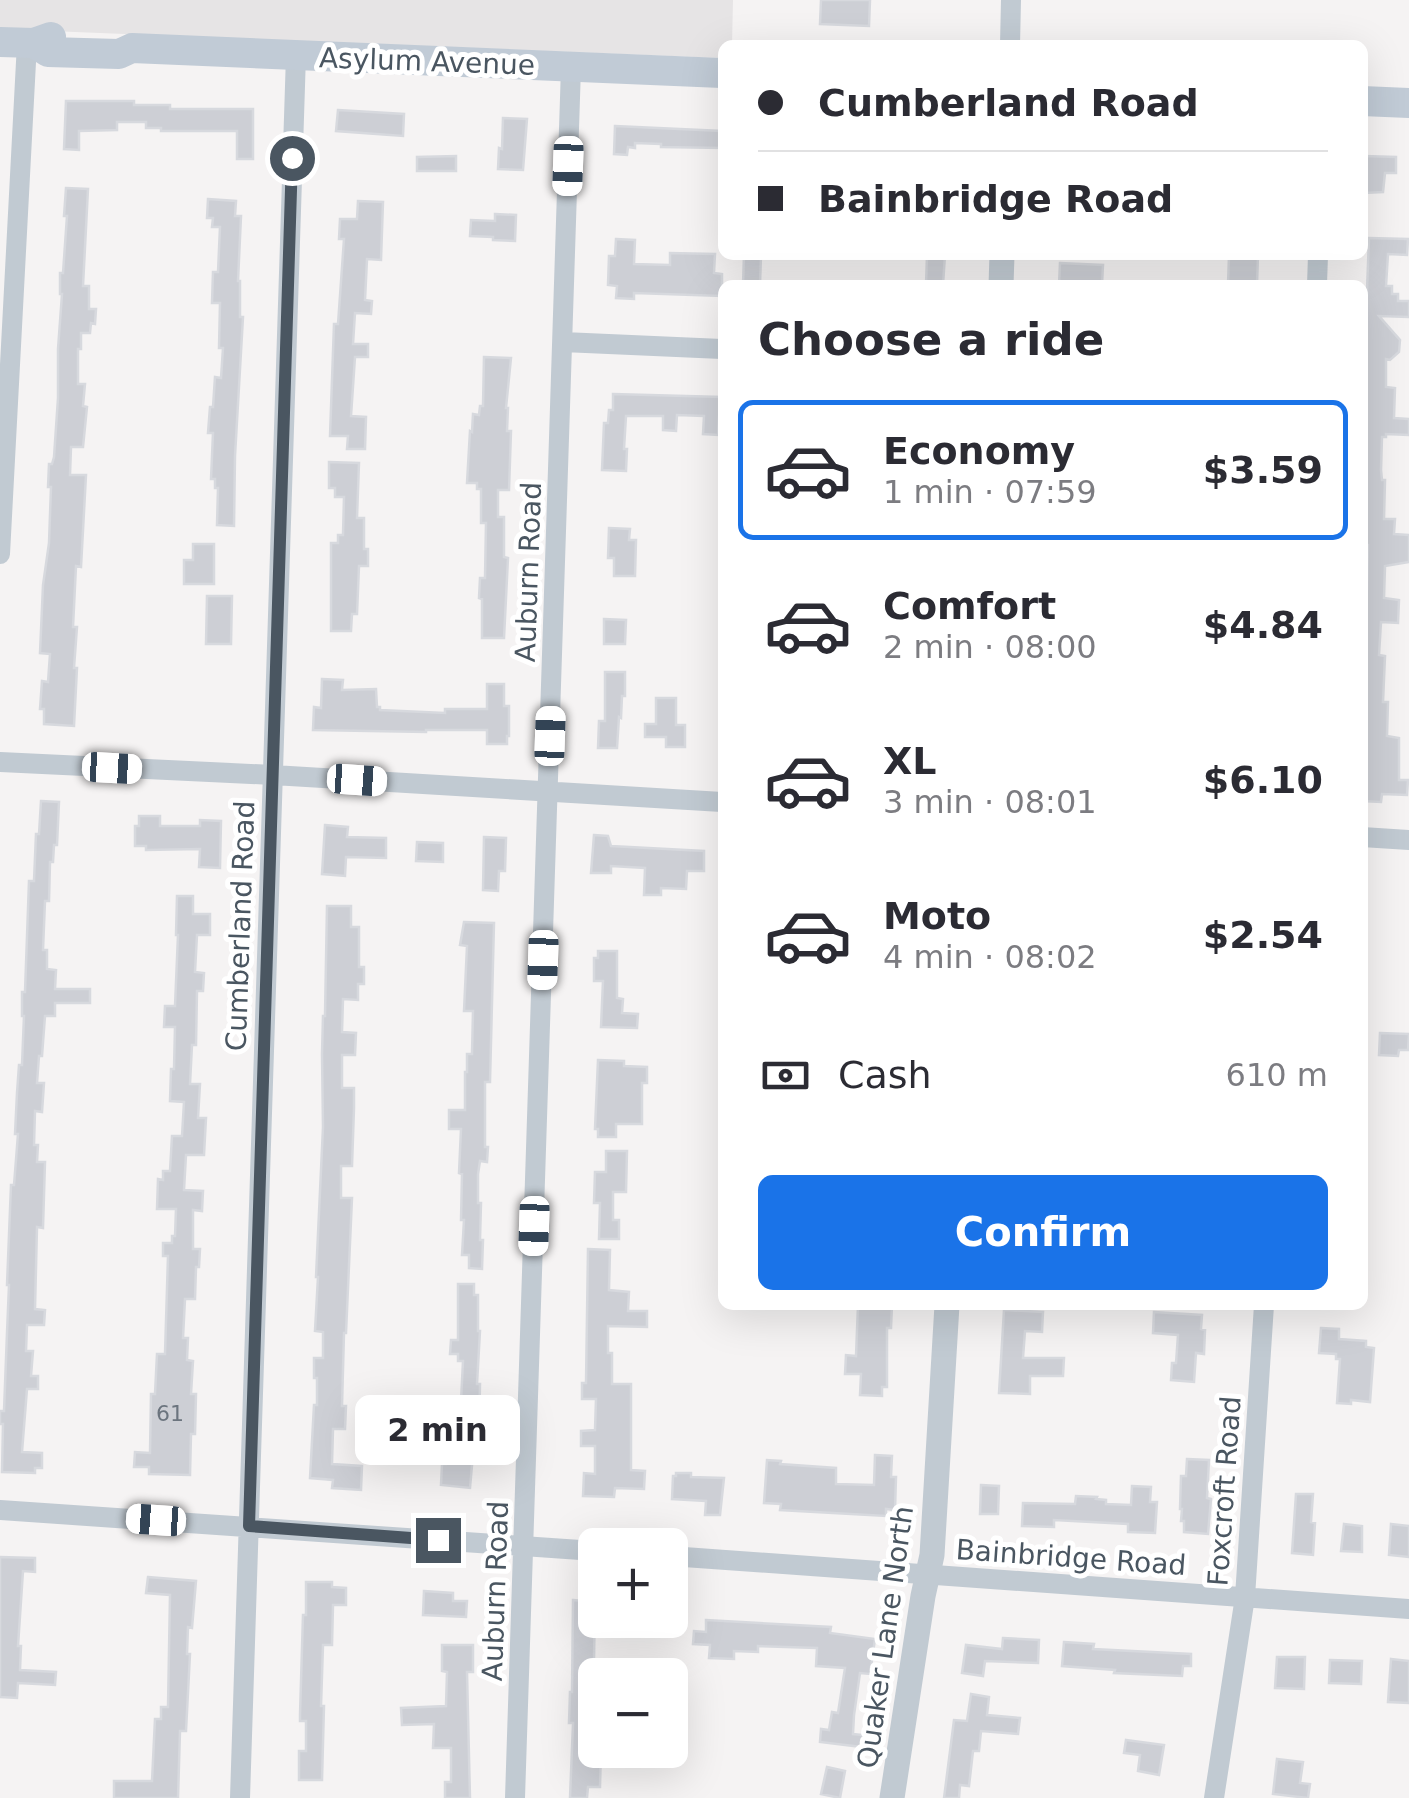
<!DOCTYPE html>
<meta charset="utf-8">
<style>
:root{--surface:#fff;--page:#f7f7f7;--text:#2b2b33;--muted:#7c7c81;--line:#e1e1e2;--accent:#1a73e8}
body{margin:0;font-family:"DejaVu Sans",sans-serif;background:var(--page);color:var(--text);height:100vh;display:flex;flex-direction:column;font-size:38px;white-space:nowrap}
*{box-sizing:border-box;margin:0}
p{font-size:32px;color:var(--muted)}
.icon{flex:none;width:55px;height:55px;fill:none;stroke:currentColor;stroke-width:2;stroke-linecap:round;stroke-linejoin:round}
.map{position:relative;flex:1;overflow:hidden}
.details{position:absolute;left:718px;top:280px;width:650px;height:1030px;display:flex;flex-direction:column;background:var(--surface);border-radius:15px;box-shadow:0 10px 40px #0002}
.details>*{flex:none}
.guide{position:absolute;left:718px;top:40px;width:650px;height:220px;border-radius:15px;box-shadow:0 10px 40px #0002;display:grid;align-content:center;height:220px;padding:0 40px;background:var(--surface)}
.controls{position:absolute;left:578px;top:1528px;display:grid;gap:20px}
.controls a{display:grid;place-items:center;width:110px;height:110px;border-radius:15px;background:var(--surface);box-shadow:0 10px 40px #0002;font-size:50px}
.end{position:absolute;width:45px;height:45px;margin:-22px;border:12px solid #4a5661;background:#fff;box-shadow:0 0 0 5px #fff}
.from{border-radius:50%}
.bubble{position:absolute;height:70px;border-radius:15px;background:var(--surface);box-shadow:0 10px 40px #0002;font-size:32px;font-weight:800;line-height:70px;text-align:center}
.car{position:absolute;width:30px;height:60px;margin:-30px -15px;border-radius:12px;box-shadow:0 0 8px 2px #0007;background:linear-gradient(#fff 24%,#345 0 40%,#fff 0 76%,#345 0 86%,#fff 0)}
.guide b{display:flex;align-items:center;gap:35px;height:95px;font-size:38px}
.guide b+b{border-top:2px solid var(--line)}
.guide i{width:25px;height:25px;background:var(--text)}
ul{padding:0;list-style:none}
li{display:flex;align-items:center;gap:30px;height:140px;margin:0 20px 15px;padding:0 20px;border:5px solid transparent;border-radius:15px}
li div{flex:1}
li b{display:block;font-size:38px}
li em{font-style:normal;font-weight:800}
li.active{border-color:var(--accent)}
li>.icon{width:90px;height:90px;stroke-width:1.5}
h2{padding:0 40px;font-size:45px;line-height:120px}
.pay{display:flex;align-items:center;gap:25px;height:110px;padding:0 40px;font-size:38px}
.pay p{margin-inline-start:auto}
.primary-button{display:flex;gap:20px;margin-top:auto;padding:20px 40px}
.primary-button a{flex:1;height:115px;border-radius:15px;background:var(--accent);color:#fff;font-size:40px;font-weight:800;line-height:115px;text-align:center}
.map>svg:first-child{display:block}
.education{fill:#e6e4e5}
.building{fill:#cdcfd5;stroke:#d7d9de;stroke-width:2.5}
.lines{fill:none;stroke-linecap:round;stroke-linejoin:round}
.minor{stroke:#c1cad2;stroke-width:20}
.tertiary{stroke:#c1cad2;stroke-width:25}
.secondary{stroke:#c1cbd6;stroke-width:30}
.route{stroke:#4a5661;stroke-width:12}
.labels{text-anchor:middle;stroke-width:10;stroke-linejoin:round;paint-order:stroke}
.number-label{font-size:22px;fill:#6b747e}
.street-label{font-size:28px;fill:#4a5661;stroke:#fff}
</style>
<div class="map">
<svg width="1409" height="1798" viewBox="0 0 1409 1798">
<rect width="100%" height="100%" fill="#f5f3f3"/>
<path class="education" d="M0 0H733L732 45H722V58L0 29Z"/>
<path class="building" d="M821 0H870L869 26 820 24Z
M66 101H134V105H170V109H253V159H237V131H161V128H146V122H117V130L79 131V150L64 149Z
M338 110 404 114 403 136 336 131Z
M503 118 527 119 523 170 498 169 499 148 502 149Z
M615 126 722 131V148L661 147V144L635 143V148L628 147 627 155 614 154Z
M456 156V171H417V157Z
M1364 156 1396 157V173H1385L1383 192 1364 193Z
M66 188 88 189 83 286H89V309H96L95 324 91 323 90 333H81V349H78V384H85L83 406 87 407 83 447H71L70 475H86L81 567 76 566 73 627H77L74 668H77L74 726 44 724V709H40L42 681 48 682 50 654 40 653 43 585 49 543 51 487H48L49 464H52L54 457 58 398V349L62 294H60V273H63L67 216H64Z
M208 199 236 201 235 216H241L238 281H240V317H243L235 456 234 526 217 525 218 488H215V479H211L213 433H208L210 407H213L215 377 221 378 223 348H219L220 303H212L213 272H218L220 227H212L213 218H207Z
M358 201 383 202 381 260 367 259 365 300 372 301 371 314 355 313 353 344H368V357H355L351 416 366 417 365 449H347L348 436H330L334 324H338L344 239H339L340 219H357Z
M495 214 516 215 515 241 493 240V237L470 236 471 220 495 221Z
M1369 238 1408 239 1407 255 1388 254 1386 286H1392V294H1398V301H1409V317L1379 316 1400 340 1399 352 1390 360 1386 359V387L1395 388 1394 418 1409 419V435L1386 434V437H1382L1381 470 1382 480H1385L1384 519H1395L1394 534 1409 535V562L1385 566 1384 598 1399 600 1398 623 1381 622 1379 655 1385 656 1383 702H1388L1387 736 1399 738V780H1408L1407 795 1382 794 1381 802 1362 801V589H1367L1368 545 1362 544V423L1366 395H1363Z
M616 239 635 240 634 264 670 265V253L715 254 714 273 722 274V296L634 293V299L616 298 617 286 608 285 609 256H615Z
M744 255H761L760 285H743Z
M927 255H945L943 285H926Z
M1229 255H1258L1257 285H1228Z
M1060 263 1103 265 1102 285H1059Z
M484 357 511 358 506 408H508L507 431H511L509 490H498V517H504V557L508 558 504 638H482V599L479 598 480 578H485L486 523H481V489H477V483H467L470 431 472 432 473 414 479 415 480 406H483Z
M613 394 722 397V417H719L718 435 703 434 704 416 677 415 676 431 663 430V416H626L624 449H627L626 471 602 470 604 423H608L609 410H613Z
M329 462 359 463 357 518H364V549H368V566H359L357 614H352L351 631H331V543H338V535H343L344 497H335V488H329Z
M609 528 630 529 629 540H636L635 576H614V558H608Z
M193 544H214V584H184V560H193Z
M207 596H232L231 644H206Z
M604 619 626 620 625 644H604Z
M605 672H625V696H622L621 718 619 717 617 748H598L599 721H605Z
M322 679 343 680 342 690 376 689 377 707H380V710L445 713V709H487V684H504V706H509V736H507V744H487V730H426V732L313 730 314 707 321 708Z
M656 698H676V725H685V747H666V737H645V724H656Z
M41 801 59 802 57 845H54L53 862H50L49 901H45L43 950H47V969L56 970 55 989H90V1003H55V1016H45L42 1056H39L37 1083H44L42 1112 35 1111 34 1145H38L37 1162H45L43 1228 37 1227 35 1309 45 1310 44 1325H27L26 1351H33L31 1376H38V1389H27L22 1452 42 1453V1468H35V1473L2 1472 3 1424H0V1411H4L7 1333 9 1285H7L11 1185H14L18 1134H15L17 1093 19 1065H22L24 1016H22V992H25L29 881H34L36 834H39Z
M139 816H160V826H200V820L221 821 220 868 199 867 200 849 146 850V846H135V826H139Z
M325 825 348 827 347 837 386 838V858L346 857 345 876 322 874Z
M594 835 608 836 611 846 704 851V871H687L686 889 661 888V895H644L645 868 611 866V873H591Z
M484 837 506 838 505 871H499L498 891 483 890Z
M417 842 443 843V862L416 861Z
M177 896H193V914H210V935H197L195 972 204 973 203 991H197L196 1045H192L190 1084H200L198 1118H206L204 1155H186L184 1190 203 1191 202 1211 193 1210V1249H200L199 1267H196L195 1299H185L183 1338H188L187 1360 193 1361 191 1394H196L195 1434H191L190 1475 149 1474V1467H134L135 1452 150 1453 151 1394H155L157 1354H165L168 1256H163V1243H172V1236H175L176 1209H157L158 1179 163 1180V1171H170L172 1136H182L184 1102 170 1101 171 1069H174L175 1027H164L165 1006H175L178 935H176Z
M327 906H351V927H359V967H364V984H358V1000L343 999 342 1032 356 1033 355 1055H342V1088H354V1108L352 1166H341V1198H352L346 1333H344L342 1406H346L345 1429H333L332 1464 362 1466 361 1490 332 1488 333 1480 310 1478 314 1405H317V1378H314V1358H323V1332L315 1331 318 1277H316L323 1127 322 1054 323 1016H325Z
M464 922 494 923 490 1082H485V1147H488L487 1162 480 1161 478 1174V1203H481L480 1240H483L482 1269 469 1268V1255H462L464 1220H461L462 1174 459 1173 461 1129H449V1110H465V1072H467V1054H472L473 1011H464L467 946 460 945Z
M598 951H617V998L623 999 622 1013 638 1014 637 1028 601 1027 603 981H594V958H598Z
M1380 1033 1409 1034 1408 1050H1399L1398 1056 1379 1055Z
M598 1060 624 1061V1066L647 1067V1083H642V1124H616V1137H598V1129H595Z
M606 1151H627L626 1192H613V1220H619V1239H599L600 1203H594L595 1172H606Z
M588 1249 610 1250 609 1290 629 1292 628 1311H647V1327L608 1326V1353H612V1384H631V1470L645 1471 644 1489 615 1488 614 1497 583 1496 584 1473 595 1474V1446H581V1431L595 1430 596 1399H582V1383H586Z
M458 1284H474V1295H478V1331H480L477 1384H480L479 1431 478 1455 473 1454 470 1488 441 1485 442 1464H446L449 1427 458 1428V1421H460L463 1361H458V1354H450L451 1340H458Z
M858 1305H892L891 1328H887V1387H882V1396L860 1395 861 1374H845L846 1355 856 1356Z
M1004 1310 1043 1312 1042 1332 1025 1331 1023 1358H1064L1063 1376H1030V1394L999 1393Z
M1154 1312 1202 1315 1201 1329 1205 1330 1204 1354 1196 1353 1194 1382 1171 1380 1172 1363H1176L1178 1335 1153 1333Z
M1321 1328 1339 1329V1339L1366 1341V1347L1374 1348 1370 1402 1351 1400V1404L1337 1403 1340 1359H1336V1354L1319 1353Z
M875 1455 892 1456 891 1477H896L895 1510 886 1509V1516L780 1510 781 1504 764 1503 767 1460 781 1461 780 1464 836 1468V1484L874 1485Z
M1187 1459 1209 1460 1207 1498 1211 1499 1208 1534 1184 1532V1521H1181L1182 1509H1180L1181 1476H1186Z
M676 1473H691V1477L724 1478 720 1515H705L706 1501 672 1499 673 1476H676Z
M981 1485 999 1486 998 1514H980Z
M1132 1486 1151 1487 1150 1502H1157L1155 1533 1128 1532V1524L1054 1520V1527L1022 1526 1023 1503 1075 1504 1076 1496 1097 1497 1096 1499 1106 1500V1504L1131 1505Z
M1296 1494H1313L1311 1522 1315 1523 1313 1555 1292 1553Z
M1344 1524 1362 1526V1552L1341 1551Z
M1391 1524 1409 1526V1557L1389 1555Z
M0 1557 35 1558V1572L23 1571 18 1646H21L20 1670 56 1672 55 1685 18 1683 17 1698 0 1697Z
M148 1577 196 1581 192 1628 188 1627 187 1654H190L186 1731H180L178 1798H114V1781H152L155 1719H161V1707H168L170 1595 146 1593Z
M306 1582H332V1587L346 1588V1605H333L332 1645H323L321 1706H324L322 1780H299V1751H306V1721H300V1715L303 1615H306Z
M424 1591 453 1593V1601H467L466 1617 423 1615Z
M573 1600 595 1602 594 1660H606V1675H592L591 1710 595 1711 594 1748 595 1750H601L600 1787H588L587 1798H570L573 1723H569L570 1692H572Z
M706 1620 831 1627 830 1633 875 1639 870 1674 860 1673 854 1715 853 1734 863 1735 862 1747 820 1742 821 1729 829 1730 832 1712 838 1713 845 1668 816 1666 817 1648 758 1646V1652L734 1651V1659L709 1658 710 1645 693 1644 694 1631 706 1632Z
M1003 1638 1039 1640 1038 1663 985 1661 983 1676 962 1673 966 1645 1002 1649Z
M1064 1642 1094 1644 1093 1649 1191 1654V1666H1183L1182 1676 1114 1673 1115 1670 1062 1666Z
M442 1645H473V1672H467L470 1798H445V1782H451V1748H433L434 1724 402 1725 401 1708 446 1706 447 1672 442 1671Z
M1277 1657H1305L1304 1689 1275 1688Z
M1391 1659 1409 1661V1703L1388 1702Z
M1330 1660 1362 1661 1361 1684 1329 1683Z
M971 1694 989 1697 987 1715 1020 1718 1018 1734 981 1731 979 1751H973L969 1786 960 1785 959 1798H944L954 1720 967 1721Z
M1126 1740 1164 1745 1159 1775 1138 1771 1140 1755 1124 1753Z
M1277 1759 1303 1762 1300 1783 1310 1784 1308 1798 1273 1794Z
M827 1767 845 1771 840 1798 821 1794Z"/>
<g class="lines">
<path class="minor" d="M1010 45 1011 0
M1317 285 1318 255
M563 342 722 349
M0 554 27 43
M0 762 273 775 722 802
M1362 837 1409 840
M0 1510 595 1551
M670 1556 1409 1609
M240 1798 296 55
M515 1798 571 67
M1214 1798 1245 1597 1264 1305"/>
<path class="tertiary" d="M1001 285 1002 255
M892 1798 923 1596 932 1555 947 1305"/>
<path class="secondary" d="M0 42 34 43 51 37
M34 43 48 52 119 54 132 48 722 73
M1362 101 1409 103"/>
</g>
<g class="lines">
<path class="route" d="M292 158 249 1526 438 1540"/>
</g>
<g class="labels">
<g class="number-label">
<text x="170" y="1421">61</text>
</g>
<g class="street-label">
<text transform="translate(427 61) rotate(2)" y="10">Asylum Avenue</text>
<text transform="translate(528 572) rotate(-88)" y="10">Auburn Road</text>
<text transform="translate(240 926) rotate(-88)" y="10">Cumberland Road</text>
<text transform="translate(1224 1491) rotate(-86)" y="10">Foxcroft Road</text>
<text transform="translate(1071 1557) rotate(4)" y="10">Bainbridge Road</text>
<text transform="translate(495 1591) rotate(-88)" y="10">Auburn Road</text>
<text transform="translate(885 1637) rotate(-82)" y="10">Quaker Lane North</text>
</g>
</g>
</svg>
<div class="controls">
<a>+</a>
<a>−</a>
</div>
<i class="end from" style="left:292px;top:158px"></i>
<i class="end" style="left:438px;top:1540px"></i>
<div class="bubble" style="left:355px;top:1395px;width:165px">2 min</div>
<i class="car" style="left:568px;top:166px;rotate:182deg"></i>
<i class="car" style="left:550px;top:736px;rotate:2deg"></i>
<i class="car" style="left:112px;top:768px;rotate:93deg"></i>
<i class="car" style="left:357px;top:780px;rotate:94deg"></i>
<i class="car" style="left:543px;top:960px;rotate:182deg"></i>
<i class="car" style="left:534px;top:1226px;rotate:182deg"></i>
<i class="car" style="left:156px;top:1520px;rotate:274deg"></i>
<div class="guide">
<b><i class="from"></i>Cumberland Road</b>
<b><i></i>Bainbridge Road</b>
</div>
<section class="details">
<h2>Choose a ride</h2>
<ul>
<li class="active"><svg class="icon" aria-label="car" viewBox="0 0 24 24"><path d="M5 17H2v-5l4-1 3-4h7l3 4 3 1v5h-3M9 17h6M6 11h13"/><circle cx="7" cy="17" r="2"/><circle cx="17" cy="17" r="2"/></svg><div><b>Economy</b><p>1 min · 07:59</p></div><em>$3.59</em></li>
<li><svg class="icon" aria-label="car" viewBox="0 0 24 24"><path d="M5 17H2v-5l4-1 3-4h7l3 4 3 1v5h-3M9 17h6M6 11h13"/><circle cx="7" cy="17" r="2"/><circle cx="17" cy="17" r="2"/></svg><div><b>Comfort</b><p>2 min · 08:00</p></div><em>$4.84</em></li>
<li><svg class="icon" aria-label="car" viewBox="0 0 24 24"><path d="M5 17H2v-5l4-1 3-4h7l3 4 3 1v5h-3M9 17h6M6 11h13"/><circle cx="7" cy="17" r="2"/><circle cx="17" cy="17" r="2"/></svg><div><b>XL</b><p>3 min · 08:01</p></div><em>$6.10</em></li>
<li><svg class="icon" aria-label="car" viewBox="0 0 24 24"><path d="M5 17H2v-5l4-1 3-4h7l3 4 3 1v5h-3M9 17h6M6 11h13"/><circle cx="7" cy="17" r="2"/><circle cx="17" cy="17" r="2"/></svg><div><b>Moto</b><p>4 min · 08:02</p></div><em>$2.54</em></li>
</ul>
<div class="pay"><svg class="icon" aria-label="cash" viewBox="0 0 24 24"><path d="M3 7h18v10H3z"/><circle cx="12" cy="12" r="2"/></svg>Cash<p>610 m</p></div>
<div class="primary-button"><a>Confirm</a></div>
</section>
</div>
